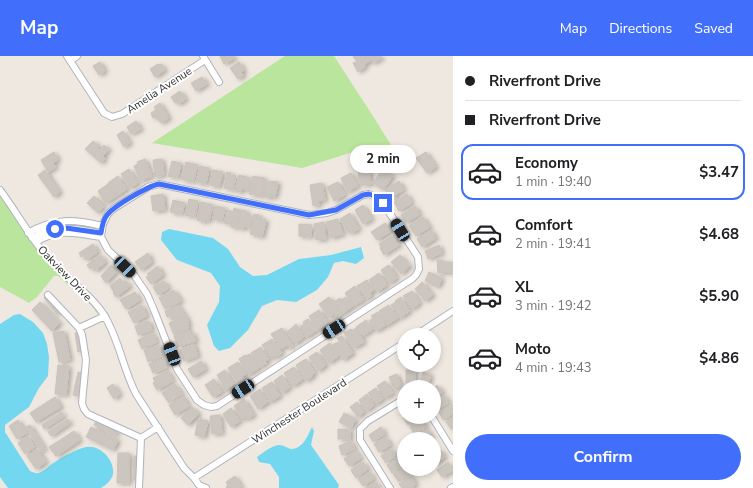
<!DOCTYPE html>
<meta charset="utf-8">
<style>
:root{--surface:#fff;--page:#f6f6f6;--text:#202124;--muted:#757577;--line:#e0e0e0;--accent:#416ffb}
body{margin:0;font-family:"Nunito Sans",sans-serif;background:var(--page);color:var(--text);height:100vh;display:flex;flex-direction:column;font-size:15px;white-space:nowrap}
*{box-sizing:border-box;margin:0}
p{font-size:13px;color:var(--muted)}
.icon{flex:none;width:22px;height:22px;fill:none;stroke:currentColor;stroke-width:2;stroke-linecap:round;stroke-linejoin:round}
.map{position:relative;flex:1;overflow:hidden}
.drawer{display:flex;flex-direction:column;background:var(--surface);width:300px}
.drawer>*{flex:none}
.hud{display:grid;align-content:center;height:88px;padding:0 12px;background:var(--surface)}
.tools{position:absolute;left:397px;top:272px;display:grid;gap:8px}
.tools a{display:grid;place-items:center;width:44px;height:44px;border-radius:50%;background:var(--surface);box-shadow:0 2px 6px #0003;font-size:20px}
.end{position:absolute;width:18px;height:18px;margin:-9px;border:5px solid #416ffb;background:#fff;box-shadow:0 0 0 2px #fff}
.from{border-radius:50%}
.bubble{position:absolute;height:28px;border-radius:14px;background:var(--surface);box-shadow:0 2px 6px #0003;font-size:13px;font-weight:700;line-height:28px;text-align:center}
.car{position:absolute;width:12px;height:24px;margin:-12px -6px;border-radius:5px;box-shadow:0 0 3px 1px #0007;background:linear-gradient(#222 24%,#8ab4d8 0 40%,#222 0 76%,#8ab4d8 0 86%,#222 0)}
.hud b{display:flex;align-items:center;gap:14px;height:38px;font-size:15px}
.hud b+b{border-top:1px solid var(--line)}
.hud i{width:10px;height:10px;background:var(--text)}
ul{padding:0;list-style:none}
li{display:flex;align-items:center;gap:12px;height:56px;margin:0 8px 6px;padding:0 4px;border:2px solid transparent;border-radius:12px}
li div{flex:1}
li b{display:block;font-size:15px}
li em{font-style:normal;font-weight:700}
li.on{border-color:var(--accent)}
li>.icon{width:36px;height:36px;stroke-width:1.5}
.button{display:flex;gap:8px;margin-top:auto;padding:8px 12px}
.button a{flex:1;height:46px;border-radius:24px;background:var(--accent);color:#fff;font-size:16px;font-weight:700;line-height:46px;text-align:center}
header{display:flex;align-items:center;gap:24px;box-sizing:border-box;height:56px;padding:0 20px;background:var(--accent);color:#fff}
header strong{font-size:19px}
nav{display:flex;gap:22px;margin-inline-start:auto;font-size:14px}
main{display:flex;flex:1;min-height:0}
.map>svg:first-child{display:block}
.green{fill:#bae59d}
.water{fill:#74d7f0}
.building{fill:#cbc6bf;stroke:#cbc3ba;filter:url(#shadow)}
.lines{fill:none;stroke-linecap:round;stroke-linejoin:round}
.minor-casing{stroke:#b0b4be;stroke-width:8}
.minor{stroke:#fff;stroke-width:6}
.route{stroke:#416ffb;stroke-width:5}
.labels{text-anchor:middle;stroke-width:4;stroke-linejoin:round;paint-order:stroke}
.street-label{font-size:11px;fill:#2e2e2e;stroke:#fff}
</style>
<header>
<strong>Map</strong>
<nav><a>Map</a><a>Directions</a><a>Saved</a></nav>
</header>
<main>
<div class="map">
<svg width="453" height="432" viewBox="0 0 453 432">
<defs>
<filter id="shadow"><feDropShadow dx="3" dy="1.5" stdDeviation="2" flood-color="#0004"/></filter>
</defs>
<rect width="100%" height="100%" fill="#efe8e0"/>
<path class="green" d="M285 0H334L371 57 401 105 379 97 353 96 302 112 152 87Z
M0 138 35 190 90 245 95 251 98 259 92 250 58 220H54L37 241 29 247 0 231Z"/>
<path class="water" d="M169 173 213 182 228 193 240 211 253 220 267 219 299 203 331 199 361 191 364 202 356 208 343 205 334 207 328 221 317 234 296 246 277 244 262 250 248 274 230 292 219 295 214 290 207 269 219 246 220 230 211 217 177 204 161 184 162 176Z
M20 258 33 266 43 277 47 288 49 301 48 320 39 332 29 351 5 369V376L30 415C33 416 36 418 39 417 45 415 49 409 55 406 62 401 77 393 86 391 100 388 115 404 113 418 112 424 106 429 101 432H8L0 421V268L14 259Z
M312 371 314 375 311 389 339 429 338 432H279V421L270 408 259 406 257 401C264 396 271 390 279 389 284 389 287 392 291 393 303 393 308 379 312 371Z"/>
<path class="building" d="M220 0H234L235 2 224 8Z
M353 0H380L382 2 373 7 371 4 364 9 365 11 358 16 353 7 357 6Z
M100 6 105 15 99 19 93 10Z
M239 6 244 14 241 16 244 19 238 23 230 12Z
M158 8V9L161 8 165 14 155 21 150 13Z
M202 21 207 28 196 35 191 27Z
M180 35 186 43 179 48 177 46 175 47 171 41Z
M160 47 169 62 161 67 156 61 153 62 151 57 156 54 154 51Z
M136 65 141 73 131 78 127 71Z
M123 75 130 87 124 91 117 79Z
M93 85 99 90 98 92 100 94 104 89 109 93 103 100 105 102 101 107 85 93Z
M54 96 58 104 53 107 56 111 48 116 41 104Z
M426 96 436 111 427 117 416 102Z
M145 103 152 120 140 125 134 110 138 108 137 106Z
M162 103 164 119 155 121 153 104Z
M172 105 181 107 178 122 168 120Z
M186 106 198 109 193 126 181 123Z
M200 110 209 112 206 128 196 126Z
M369 112 371 128 364 129 363 127H359L358 113Z
M129 113 138 127 130 132 121 118Z
M382 113 393 120 383 134 373 127Z
M45 114 60 136 54 141 38 119Z
M213 114 223 116 219 131 210 129Z
M227 116 231 117 230 119 236 120 233 134 224 132Z
M351 117 358 130 347 136 341 122Z
M239 119 251 122 248 134 242 133 241 136 235 135Z
M118 120 127 133 117 140 108 127Z
M253 120 265 122 261 140 249 138Z
M266 125 278 126 275 141 271 140 270 142 263 140Z
M399 125 404 134 395 139 396 142 392 144 385 134Z
M338 126 345 139 334 145 327 131Z
M322 127 325 144 318 145 319 149 313 150 310 129Z
M108 128 116 141 105 147 98 135Z
M163 138 165 154 153 155 151 140Z
M407 138 412 147 399 155 394 146Z
M94 140 104 150 98 157 87 147Z
M189 143 198 145 195 161 185 159Z
M173 144 185 147 182 158 170 156Z
M201 146 213 149 209 165 205 164V166L197 164Z
M363 149 372 163 363 168 355 154Z
M215 150 225 152 222 165 213 163Z
M415 150 420 158 406 167 401 159Z
M234 152 240 154 236 172 231 171V168L224 167 227 154 233 156Z
M241 154 247 155 246 159 252 160 250 172 243 171V173L238 172Z
M350 157 359 173 352 177 351 175 348 177 340 163Z
M254 158 259 159V162L266 164 262 181 250 178Z
M423 161 430 171 416 180 409 170Z
M338 163 343 178 331 182 326 166Z
M324 166 326 183 316 184 314 168Z
M385 167 391 175 377 184 371 176Z
M299 168 312 169 311 181 299 180Z
M431 174 436 182 422 191 417 183Z
M393 179 399 189 384 199 380 192 381 191 379 188Z
M93 188 98 196 86 204 83 199 81 201 79 197Z
M439 189 442 197 428 203 425 195Z
M148 197 150 200 149 201 152 206 141 214 135 206Z
M100 199 106 206 95 215 92 211 90 213 87 209Z
M400 199 410 210 401 218 391 206Z
M437 204H443V206H453V216L438 217Z
M111 209 117 215 106 227 101 220Z
M389 209 397 222 389 227 381 214Z
M158 210 163 219 151 228 146 221 149 220 147 218Z
M429 216 442 222 438 231 425 225Z
M379 217 387 229 377 236 369 224Z
M120 222 124 227 126 225 130 230 116 241 113 237 114 236 110 230Z
M367 224 374 234 370 237 372 239 366 243 357 230Z
M164 225 169 232 158 239 153 231Z
M422 226 433 239 425 245 415 233Z
M355 230 364 244 353 250 345 237Z
M174 234 176 238H177L181 245 165 253 159 242Z
M412 235 420 247 412 253 403 240Z
M135 236 140 244 126 253 120 244Z
M47 239 60 255 57 258 44 242Z
M329 241 341 259 337 262 333 256 332 257 333 259 329 262 319 248Z
M346 241 352 251 342 258 334 246 340 242 341 244Z
M401 241 410 255 400 262 391 249 396 246 395 245Z
M40 246 60 267 52 275 32 254Z
M142 249 147 260 134 267 128 256Z
M178 249 185 259 172 264 170 260 167 261 165 255Z
M389 249 398 262 387 269 379 255Z
M319 254 328 267 317 274 309 260Z
M378 256 386 269 376 275 369 265 373 262 371 260Z
M186 260 189 268H187L189 272 174 279 169 267Z
M308 263 316 275 306 281 300 271 304 268 303 266Z
M366 264 373 273 363 280 356 271Z
M149 265 152 274 138 279 135 270Z
M296 268 304 281 295 288 287 276Z
M282 272 293 290 289 292 285 287H284L286 290 281 293 271 278Z
M356 272 364 286 354 292 344 277 351 273 352 275Z
M189 274 191 278 193 277 196 285 178 291 174 280Z
M64 275 70 304 59 306 53 277Z
M79 276 82 295 78 296 75 277Z
M153 277 157 286 142 293 138 284Z
M342 280 353 297 343 304 333 289 338 286 340 289 341 288 337 282Z
M272 283 282 297 276 301 275 300 271 302 262 289Z
M330 287 339 300 329 307 320 294Z
M194 288 198 300 184 305 180 294Z
M158 289 162 301 148 306 144 294Z
M261 291 269 303 265 305 267 307 260 311 251 297Z
M317 296 326 309 318 315 309 301Z
M250 298 259 312 248 319 239 303 245 299 246 300Z
M163 303 167 312 153 317 149 308Z
M306 303 315 317 312 319 313 320 306 325 296 309Z
M201 305 206 313 193 321 188 313Z
M238 306 246 318 242 320 244 323 237 326 228 312Z
M58 309 69 310 66 339 55 338Z
M294 311 303 323 293 330 284 317Z
M225 314 234 328 224 335 221 330 223 329 217 319Z
M406 314H415V328L406 327Z
M168 315 173 325 157 334 153 327 155 326 153 322Z
M78 316 83 317 78 340 73 339Z
M423 316 431 319 427 331 418 330Z
M397 318 401 330 394 333 389 321Z
M282 319 290 331 282 337 274 325Z
M214 323 222 336 213 341 205 329Z
M385 325 393 337 385 342 377 330Z
M272 326 280 340 270 346 262 332Z
M113 328 120 338 114 343 107 332Z
M175 328 182 338 169 347 162 337Z
M437 329 443 336 434 342V332Z
M376 332 383 343 376 348 368 337Z
M260 333 268 346 258 353 250 340Z
M367 338 374 349 366 355 359 344Z
M444 339 449 347 437 354 434 350V345Z
M183 340 189 350 175 359 169 349Z
M55 341 61 351 36 366 30 357Z
M244 343 254 359 247 363 246 361 243 364 234 350Z
M357 346 364 356 358 361 350 351Z
M450 349 453 353V358L443 364 439 356Z
M192 351 199 358 188 369 181 362Z
M231 352 240 365 231 371 223 358Z
M62 356 64 360 44 373 42 369Z
M344 357 356 363 351 372 339 366Z
M220 359 222 377 212 378 210 360Z
M404 360V361H420L408 369 403 361Z
M453 362V371L451 373 446 366Z
M68 363 70 367 51 380 48 376Z
M198 363 208 365 204 381 195 379Z
M421 363 426 371 415 379 410 371Z
M18 364 27 377 17 383 9 370Z
M96 365 117 375 116 379 94 369Z
M30 369 45 393 41 395 26 371Z
M91 371 118 384 113 394 86 381Z
M381 371 385 378 373 386 369 379Z
M338 373 350 374V383H338Z
M427 373 432 381 428 383H417L416 380Z
M74 375 80 384 56 400 49 391Z
M28 380 35 391 25 398 18 387Z
M386 381 391 389 379 396 374 388Z
M351 385 355 393 342 399 339 390Z
M37 393 46 406 36 413 27 400Z
M392 393 396 400 386 407 381 400Z
M441 394 445 401 434 409V399Z
M356 395 361 402 349 410 344 403Z
M118 397H129V427H117Z
M134 400H138L137 424 133 423Z
M397 402 402 410 392 417 387 409Z
M363 406 368 413 356 422 351 414Z
M448 406 453 414 442 421 437 414Z
M404 411V413H406L410 419 399 426 393 418Z
M370 416 374 423 363 430 358 423Z
M235 420 242 432H227L226 431 228 429 226 426Z
M411 420 416 428 411 432H402L399 428Z
M376 426 380 432H366Z"/>
<g class="lines">
<defs>
<path id="minor" d="M67 0 104 57 112 61 122 58 205 4
M203 0 219 26
M70 5 77 0
M159 128 309 159 327 157 336 154 363 139 369 138 379 143 383 147 418 201 419 213 416 219 412 223 217 350 211 351 204 349 197 344 177 313 154 254 147 238 134 219 108 194 101 181 103 168 108 158 113 153 148 131Z
M0 134C18 158 32 185 53 208 70 225 91 239 104 259 119 283 123 313 136 338L184 412 194 422 199 429 206 432
M28 177C54 162 74 163 102 170
M32 182C54 167 77 173 101 177
M36 186C59 172 76 177 101 181
M48 239 79 272 82 279 86 304 82 347 84 353 88 358 141 382
M79 272 105 260
M416 279 453 255
M432 361 453 395
M141 382 158 371
M194 422 404 287
M139 432 141 382
M390 432 360 384V373L368 365 404 343
M451 432 453 431"/>
</defs>
<use href="#minor" class="minor-casing"/>
<use href="#minor" class="minor"/>
</g>
<g class="lines">
<path class="route" d="M55 173 66 172 101 177C102 170 103 164 107 159 114 150 148 130 159 128L309 159 336 154 363 139 369 138 374 140 383 147"/>
</g>
<g class="labels">
<g class="street-label">
<text transform="translate(159 34) rotate(-33)" y="4">Amelia Avenue</text>
<text transform="translate(65 217) rotate(46)" y="4">Oakview Drive</text>
<text transform="translate(299 355) rotate(-33)" y="4">Winchester Boulevard</text>
</g>
</g>
</svg>
<div class="tools">
<a><svg class="icon" aria-label="locate" viewBox="0 0 24 24"><circle cx="12" cy="12" r="6"/><path d="M12 2v4M12 18v4M2 12h4M18 12h4"/></svg></a>
<a>+</a>
<a>−</a>
</div>
<i class="end from" style="left:55px;top:173px"></i>
<i class="end" style="left:383px;top:147px"></i>
<div class="bubble" style="left:350px;top:89px;width:66px">2 min</div>
<i class="car" style="left:400px;top:174px;rotate:328deg"></i>
<i class="car" style="left:125px;top:211px;rotate:134deg"></i>
<i class="car" style="left:334px;top:273px;rotate:237deg"></i>
<i class="car" style="left:172px;top:298px;rotate:339deg"></i>
<i class="car" style="left:243px;top:333px;rotate:237deg"></i>
</div>
<section class="drawer">
<div class="hud">
<b><i class="from"></i>Riverfront Drive</b>
<b><i></i>Riverfront Drive</b>
</div>
<ul>
<li class="on"><svg class="icon" aria-label="car" viewBox="0 0 24 24"><path d="M5 17H2v-5l4-1 3-4h7l3 4 3 1v5h-3M9 17h6M6 11h13"/><circle cx="7" cy="17" r="2"/><circle cx="17" cy="17" r="2"/></svg><div><b>Economy</b><p>1 min · 19:40</p></div><em>$3.47</em></li>
<li><svg class="icon" aria-label="car" viewBox="0 0 24 24"><path d="M5 17H2v-5l4-1 3-4h7l3 4 3 1v5h-3M9 17h6M6 11h13"/><circle cx="7" cy="17" r="2"/><circle cx="17" cy="17" r="2"/></svg><div><b>Comfort</b><p>2 min · 19:41</p></div><em>$4.68</em></li>
<li><svg class="icon" aria-label="car" viewBox="0 0 24 24"><path d="M5 17H2v-5l4-1 3-4h7l3 4 3 1v5h-3M9 17h6M6 11h13"/><circle cx="7" cy="17" r="2"/><circle cx="17" cy="17" r="2"/></svg><div><b>XL</b><p>3 min · 19:42</p></div><em>$5.90</em></li>
<li><svg class="icon" aria-label="car" viewBox="0 0 24 24"><path d="M5 17H2v-5l4-1 3-4h7l3 4 3 1v5h-3M9 17h6M6 11h13"/><circle cx="7" cy="17" r="2"/><circle cx="17" cy="17" r="2"/></svg><div><b>Moto</b><p>4 min · 19:43</p></div><em>$4.86</em></li>
</ul>
<div class="button"><a>Confirm</a></div>
</section>
</main>
